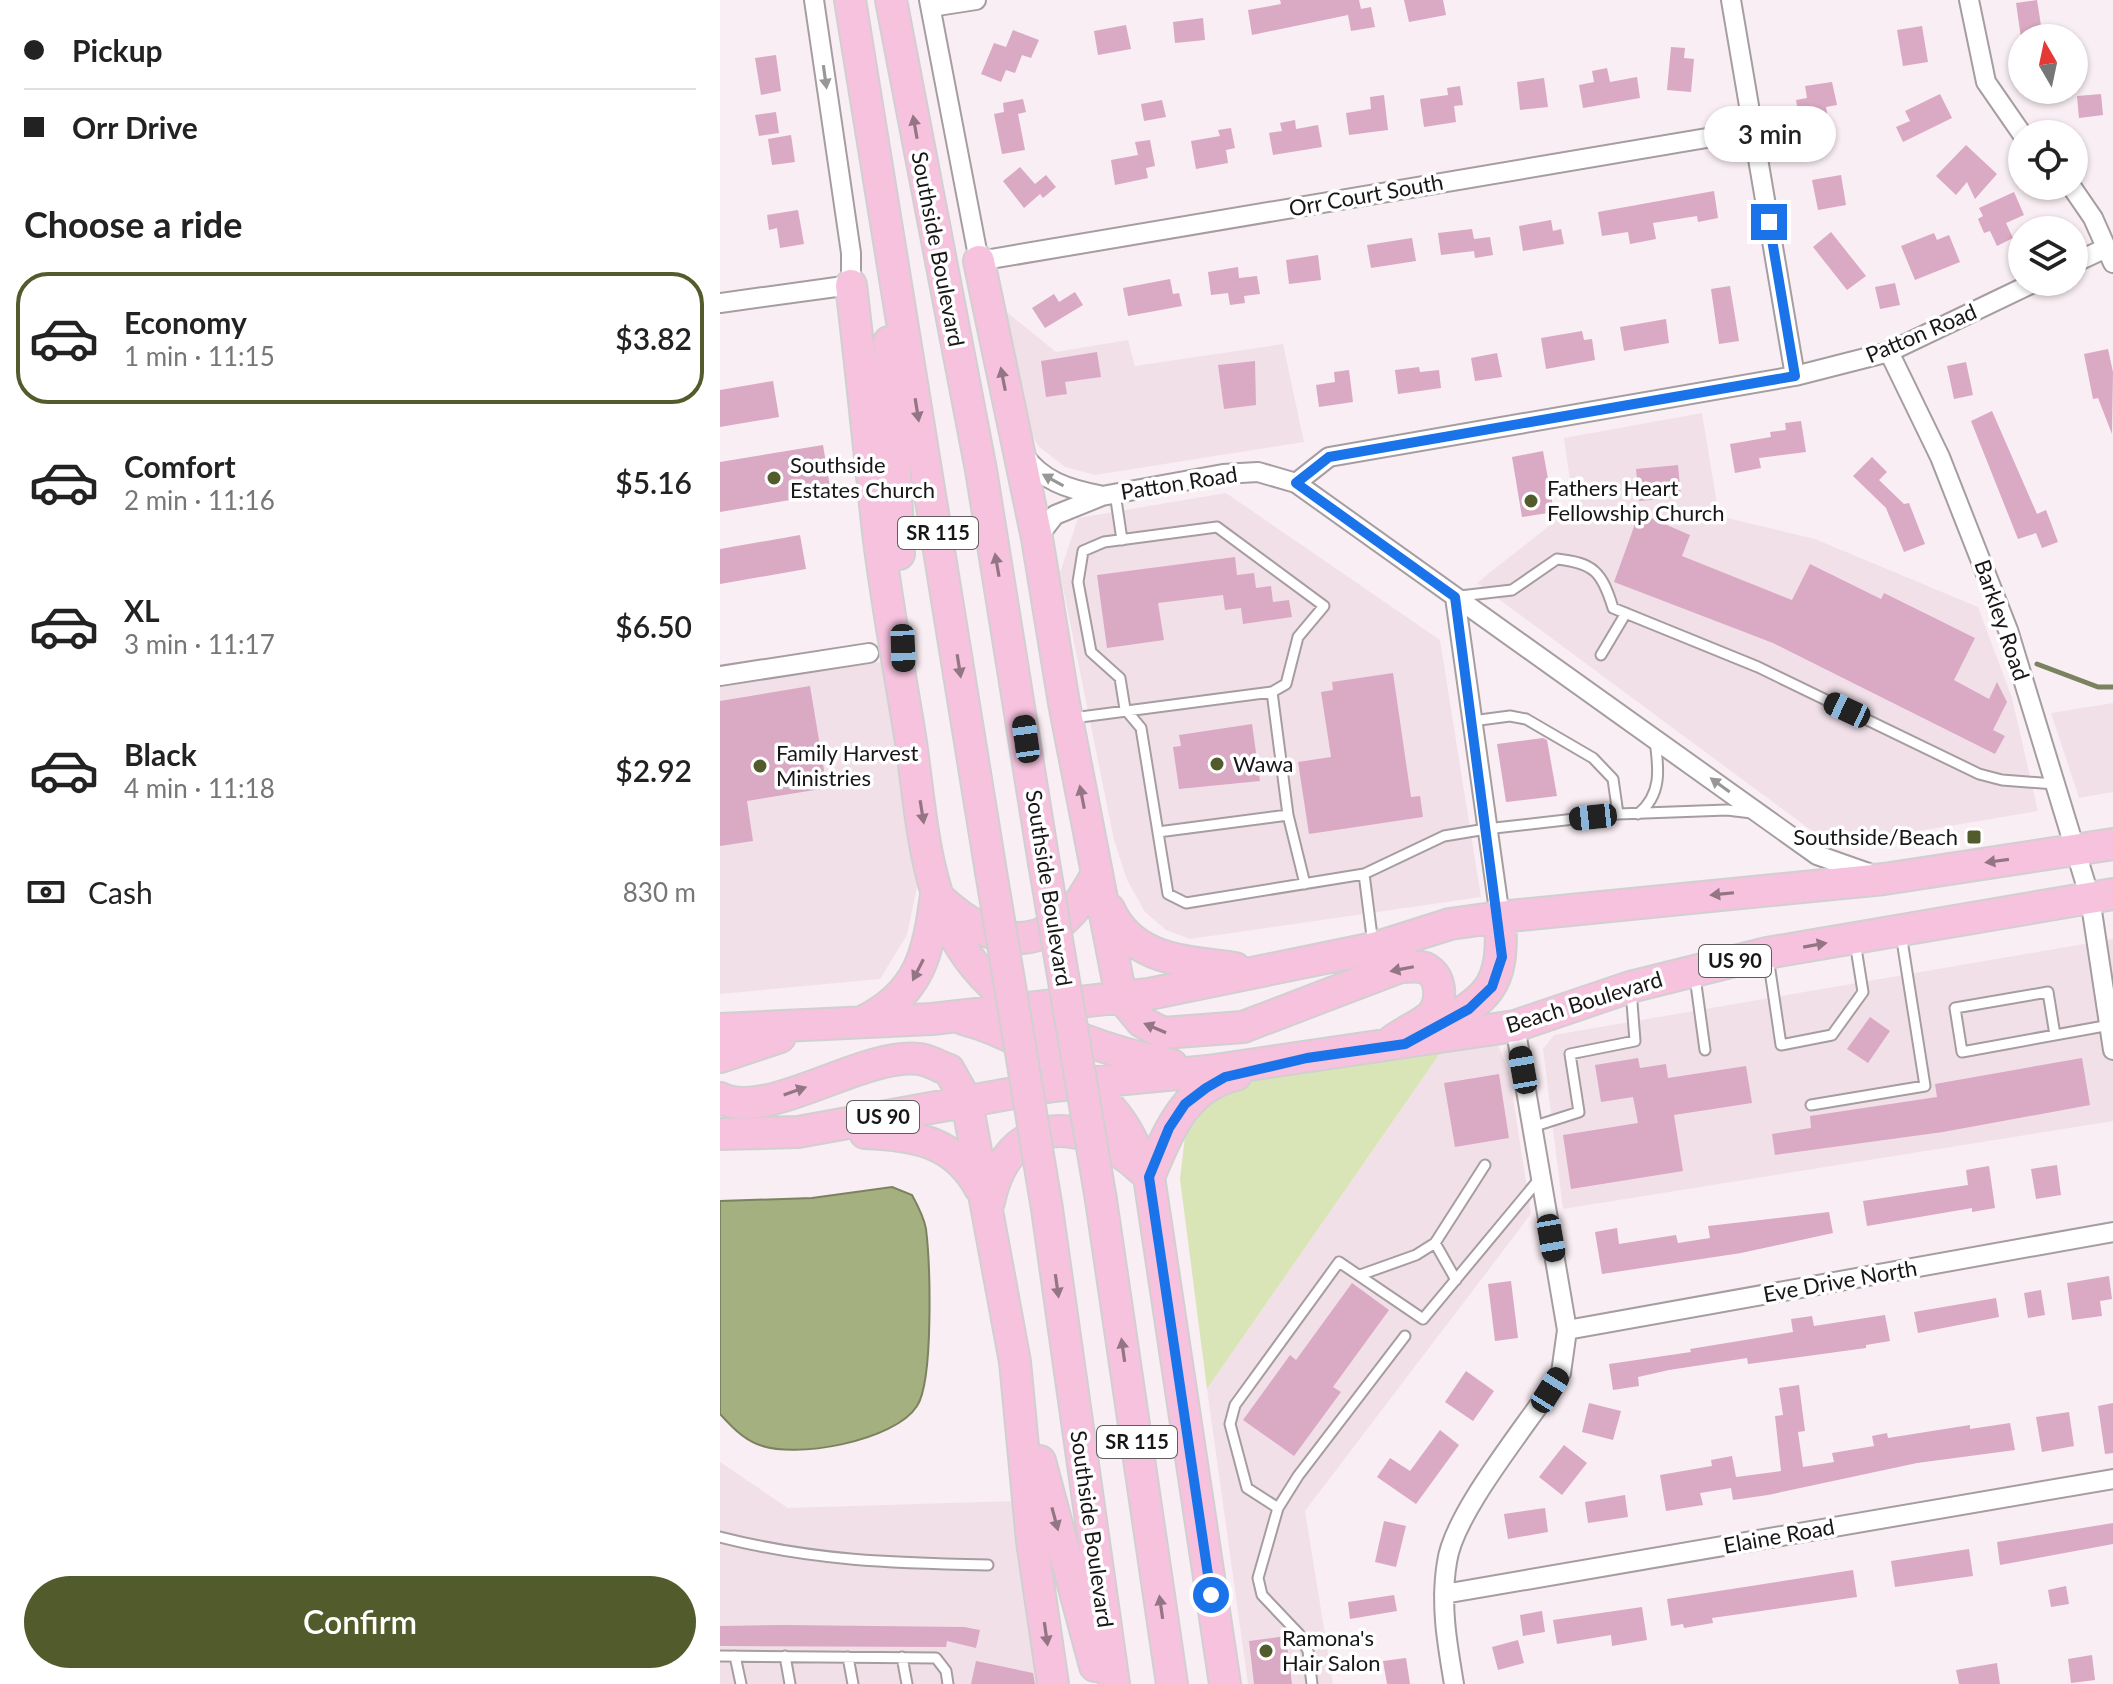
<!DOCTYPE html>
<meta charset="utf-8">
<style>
:root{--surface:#fff;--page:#f2f2f2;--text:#222;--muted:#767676;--line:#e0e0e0;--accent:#525b2b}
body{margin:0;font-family:Lato,sans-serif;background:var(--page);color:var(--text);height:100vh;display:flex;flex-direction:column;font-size:30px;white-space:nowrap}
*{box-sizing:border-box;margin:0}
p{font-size:26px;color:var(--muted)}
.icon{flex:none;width:44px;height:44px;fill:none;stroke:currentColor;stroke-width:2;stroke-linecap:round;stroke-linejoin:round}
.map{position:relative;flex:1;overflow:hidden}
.side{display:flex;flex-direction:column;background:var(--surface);width:720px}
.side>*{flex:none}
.hud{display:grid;align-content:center;height:176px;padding:0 24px;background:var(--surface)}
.needle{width:52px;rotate:351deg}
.tools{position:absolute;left:1288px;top:24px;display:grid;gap:16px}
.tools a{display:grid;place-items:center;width:80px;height:80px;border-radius:50%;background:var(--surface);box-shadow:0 2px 6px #0004;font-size:40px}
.end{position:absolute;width:36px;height:36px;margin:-18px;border:10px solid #1a73e8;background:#fff;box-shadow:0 0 0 4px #fff}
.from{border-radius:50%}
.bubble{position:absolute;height:56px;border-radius:28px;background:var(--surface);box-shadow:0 2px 6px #0004;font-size:26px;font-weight:600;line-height:56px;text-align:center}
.car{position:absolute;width:24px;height:48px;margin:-24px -12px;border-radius:10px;box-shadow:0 0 6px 2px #0007;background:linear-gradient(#222 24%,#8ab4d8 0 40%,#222 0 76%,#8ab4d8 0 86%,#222 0)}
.hud b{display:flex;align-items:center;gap:28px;height:76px;font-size:30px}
.hud b+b{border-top:2px solid var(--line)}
.hud i{width:20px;height:20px;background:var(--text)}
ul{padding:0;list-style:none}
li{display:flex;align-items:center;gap:24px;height:132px;margin:0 16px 12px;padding:0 8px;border:4px solid transparent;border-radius:32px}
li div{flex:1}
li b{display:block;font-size:30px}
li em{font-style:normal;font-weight:600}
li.current{border-color:var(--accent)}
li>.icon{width:72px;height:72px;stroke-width:1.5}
h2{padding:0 24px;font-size:36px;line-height:96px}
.pay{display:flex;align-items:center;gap:20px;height:88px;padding:0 24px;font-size:30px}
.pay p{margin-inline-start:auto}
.button{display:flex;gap:16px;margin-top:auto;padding:16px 24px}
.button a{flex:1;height:92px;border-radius:48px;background:var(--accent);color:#fff;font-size:32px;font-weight:600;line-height:92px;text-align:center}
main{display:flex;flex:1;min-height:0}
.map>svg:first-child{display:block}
.built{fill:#f2e0e9}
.green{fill:#dae5b7}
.water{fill:#a5b080;stroke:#7b8260;stroke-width:2}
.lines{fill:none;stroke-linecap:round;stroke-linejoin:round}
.stream{stroke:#7b8260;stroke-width:5}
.building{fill:#daa9c3}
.service-casing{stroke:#a69da1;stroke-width:13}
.minor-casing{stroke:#a69da1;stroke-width:22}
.trunk-casing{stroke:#d1d0d1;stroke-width:34}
.service{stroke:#fff;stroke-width:9}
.minor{stroke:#fff;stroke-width:18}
.trunk{stroke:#f6c2de;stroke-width:30}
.trunk-bridge-casing{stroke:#d1d0d1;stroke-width:34;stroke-linecap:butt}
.trunk-bridge{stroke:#f6c2de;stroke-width:30}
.oneway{fill:#989697}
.oneway2{fill:#937584}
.route{stroke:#1a73e8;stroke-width:10}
.poi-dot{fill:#525b2b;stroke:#fff;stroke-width:3}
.labels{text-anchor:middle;stroke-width:7;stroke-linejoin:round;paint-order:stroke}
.shield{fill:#fff;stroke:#5e5c5d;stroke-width:2}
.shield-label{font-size:20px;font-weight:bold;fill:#191617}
.street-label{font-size:22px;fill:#191617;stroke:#fff}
.poi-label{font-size:22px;fill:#191617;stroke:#fff;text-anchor:start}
</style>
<main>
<section class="side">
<div class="hud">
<b><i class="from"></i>Pickup</b>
<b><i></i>Orr Drive</b>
</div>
<h2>Choose a ride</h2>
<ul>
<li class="current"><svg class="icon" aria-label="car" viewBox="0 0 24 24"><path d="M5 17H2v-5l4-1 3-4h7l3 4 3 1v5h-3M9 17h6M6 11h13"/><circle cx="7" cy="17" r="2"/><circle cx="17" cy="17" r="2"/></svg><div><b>Economy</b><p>1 min · 11:15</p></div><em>$3.82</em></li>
<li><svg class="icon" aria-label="car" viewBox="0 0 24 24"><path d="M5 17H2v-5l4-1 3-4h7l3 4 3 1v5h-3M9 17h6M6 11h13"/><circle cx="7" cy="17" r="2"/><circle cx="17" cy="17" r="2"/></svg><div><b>Comfort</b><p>2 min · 11:16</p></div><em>$5.16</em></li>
<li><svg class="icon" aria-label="car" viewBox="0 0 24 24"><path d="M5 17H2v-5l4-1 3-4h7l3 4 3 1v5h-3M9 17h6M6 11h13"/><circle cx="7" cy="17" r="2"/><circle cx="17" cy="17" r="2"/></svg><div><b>XL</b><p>3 min · 11:17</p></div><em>$6.50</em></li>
<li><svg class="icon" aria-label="car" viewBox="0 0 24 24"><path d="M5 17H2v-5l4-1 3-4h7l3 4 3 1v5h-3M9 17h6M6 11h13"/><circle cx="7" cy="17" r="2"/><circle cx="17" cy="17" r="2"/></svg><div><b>Black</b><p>4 min · 11:18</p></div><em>$2.92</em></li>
</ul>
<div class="pay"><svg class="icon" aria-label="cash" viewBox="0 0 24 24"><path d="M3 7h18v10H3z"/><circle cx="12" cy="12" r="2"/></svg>Cash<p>830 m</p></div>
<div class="button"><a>Confirm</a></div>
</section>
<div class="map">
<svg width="1393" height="1684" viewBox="0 0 1393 1684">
<rect width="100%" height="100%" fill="#f9eef3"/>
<path class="built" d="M283 309 336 352 408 340 415 366 563 344 584 442 375 475 345 467 318 446 306 423Z
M982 413 999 516 1095 539 1258 607 1292 698 1318 811 1122 844 1096 834 757 583 864 498 852 495 844 438Z
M506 493 720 640 761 897 470 939 446 930 425 912 407 880 394 840 340 573 358 518Z
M162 662 198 882 187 935 160 979 0 994V685Z
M1393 703V792L1359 798 1331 713Z
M1393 939V1121L843 1209 823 1049 834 1035Z
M777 1042 789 1072 811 1214 585 1511 613 1684H528L487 1389 723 1049Z
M0 1462 68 1508 294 1501 321 1684H0Z"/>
<path class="green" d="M723 1049 487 1389 460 1179 465 1136 501 1087 551 1074Z"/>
<path class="water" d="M172 1187 192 1195C198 1206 204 1217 206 1229 210 1262 214 1380 197 1406 175 1441 74 1460 37 1444 22 1438 11 1426 0 1414V1201L92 1198Z"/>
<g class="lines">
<path class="stream" d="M1317 664 1378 687H1393"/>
</g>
<path class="building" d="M560 0H639L641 9 651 7 655 27 631 31 628 15 532 35 528 10 561 4Z
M684 0H723L726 15 689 22Z
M1317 0 1323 38H1301L1296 3Z
M483 18 485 40 455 43 453 22Z
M406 25 411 49 378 55 374 31Z
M1202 26 1208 62 1183 66 1177 30Z
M293 30 319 40 311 58 302 55 295 73 286 70 281 82 261 74 274 43 286 47Z
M951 47 965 48 964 58 974 59 971 92 947 90Z
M56 55 61 91 41 95 35 58Z
M887 68 890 82 917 77 920 98 863 108 859 85 874 82 872 71Z
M824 78 828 107 800 110 797 82Z
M1112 82 1117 105 1106 107 1109 124 1081 130 1076 100 1087 98 1085 86Z
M740 86 743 105 734 106 736 122 704 127 700 99 728 95 727 88Z
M1220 94 1232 118 1183 142 1176 127 1190 121 1185 111Z
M1381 94 1383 115 1359 118 1357 96Z
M664 95 668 130 629 135 626 113 651 109 650 97Z
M303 99 306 112 298 114 305 150 282 154 274 114 284 112 283 103Z
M442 100 446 117 424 121 421 104Z
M56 112 59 133 39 136 35 115Z
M575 120 576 129 598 125 602 147 553 155 549 133 562 131 560 123Z
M511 128 515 148 506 150 508 163 476 169 471 141 500 136 498 130Z
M71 135 75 162 52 165 48 139Z
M430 140 435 166 426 168 428 178 395 185 391 160 418 155 415 142Z
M1246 145 1277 174 1255 199 1247 182 1236 195 1216 176Z
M300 167 315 184 326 175 336 187 323 198 320 194 304 208 283 181Z
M1121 175 1126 205 1098 210 1092 180Z
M994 191 998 218 978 222 977 216 933 223 936 239 910 244 908 232 882 236 878 212Z
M1294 192 1304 215 1286 223 1293 238 1277 246 1270 231 1264 233 1258 219 1263 216 1259 208Z
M78 210 84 244 60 248 57 228 49 230 47 215Z
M831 220 833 231 841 229 844 244 803 251 799 226Z
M752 229 754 239 770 237 773 255 755 258 754 251 721 255 718 233Z
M1111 232 1146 276 1127 290 1093 247Z
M1214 233 1217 240 1229 235 1240 262 1195 280 1181 246Z
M692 238 696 261 651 268 647 245Z
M598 255 601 280 569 284 566 260Z
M518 267 519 278 537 276 540 294 524 296 525 303 510 305 508 293 491 295 488 272Z
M450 279 453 294 459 293 462 306 408 316 403 288Z
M1175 283 1180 305 1160 309 1155 287Z
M1010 286 1019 341 999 344 991 289Z
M355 292 363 305 325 328 312 308 334 294 339 302Z
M946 319 949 343 904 351 900 327Z
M862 331 864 340 872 339 875 360 826 369 821 338Z
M1388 349 1393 372 1392 434 1378 398 1373 399 1364 354Z
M377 352 381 377 345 382 347 394 326 397 321 361Z
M777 353 782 377 755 381 751 358Z
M535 361 536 405 504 409 498 365Z
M1246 362 1253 395 1234 399 1227 366Z
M699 367 700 372 719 370 721 388 678 394 675 370Z
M629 370 633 402 599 407 596 385 615 382 614 372Z
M53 381 59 417 0 427V390Z
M1272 411 1317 514 1326 510 1338 542 1322 548 1316 533 1298 539 1251 421Z
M1081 421 1086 452 1039 458 1041 468 1015 473 1010 444 1051 437 1050 432 1066 430 1065 423Z
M103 445 111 493 0 512V462Z
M823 451 834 512 802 517 792 457Z
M1152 457 1167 472 1159 480 1184 504 1189 503 1205 544 1184 552 1166 508 1133 476Z
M958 465 961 497 919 501 916 469Z
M919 513 970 535 962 556 1072 600 1090 564 1161 599 1164 593 1255 638 1234 680 1269 699 1277 682 1287 702 1273 730 1285 736 1275 754 1053 643 894 582Z
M80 535 86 569 0 584V549Z
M515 557 517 575 534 573 536 588 551 586 553 602 569 600 572 617 523 624 521 608 505 610 503 595 438 603 444 640 387 648 377 575Z
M673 673 691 797 700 796 703 817 589 834 578 762 611 757 601 692 613 690 612 682Z
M90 686 107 788 27 801 33 841 0 846V701Z
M532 724 540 781 459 789 453 747 461 746 459 735Z
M823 738 827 740 837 796 786 802 777 744Z
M1150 1017 1170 1031 1148 1063 1127 1049Z
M918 1058 920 1068 946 1064 948 1078 1026 1066 1032 1103 954 1115 963 1171 851 1189 843 1135 918 1123 913 1097 881 1102 875 1065Z
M1362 1058 1370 1105 1223 1132 1055 1155 1052 1134 1091 1128 1090 1116 1217 1097 1215 1084Z
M779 1074 789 1138 735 1147 724 1083Z
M1337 1165 1341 1195 1316 1199 1311 1169Z
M1269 1166 1275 1208 1252 1212V1208L1147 1226 1143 1201 1248 1185 1246 1170Z
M1109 1212 1113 1233 1021 1253 882 1274 875 1232 897 1228 899 1244 956 1235 958 1243 990 1238 988 1226Z
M1389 1276 1392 1299 1380 1301 1382 1316 1352 1320 1347 1283Z
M791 1281 798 1338 775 1341 768 1284Z
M632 1283 669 1310 613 1387 621 1392 574 1456 523 1420 570 1355 576 1360Z
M1321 1290 1325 1315 1308 1318 1304 1293Z
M1276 1298 1279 1317 1198 1333 1194 1312Z
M1165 1315 1170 1341 1146 1345V1348L1028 1364 1027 1358 949 1370 918 1377 919 1386 893 1390 889 1364 971 1352 970 1349 1073 1332 1071 1319 1092 1316 1094 1326Z
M746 1371 774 1391 753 1421 725 1402Z
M1079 1385 1085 1431 1078 1432 1083 1467 1114 1462 1112 1453 1154 1446 1152 1436 1167 1433 1168 1438 1250 1425V1429L1290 1423 1295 1450 1197 1463 1048 1495 1013 1500 1011 1488 980 1493 983 1505 946 1511 940 1475 992 1466 991 1460 1012 1456 1016 1477 1061 1471 1055 1416 1063 1415 1059 1388Z
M869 1403 901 1411 893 1440 862 1432Z
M1393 1403V1453L1385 1454 1378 1406Z
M1349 1412 1354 1446 1322 1452 1316 1417Z
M720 1430 739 1445 696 1504 657 1477 670 1458 690 1471Z
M844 1445 867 1463 842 1495 819 1477Z
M905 1495 908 1517 868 1523 865 1502Z
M825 1508 828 1532 788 1539 784 1514Z
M664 1521 686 1526 676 1567 655 1562Z
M1393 1523V1544L1280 1565 1277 1542Z
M1249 1549 1253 1576 1175 1587 1171 1561Z
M1133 1570 1137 1597 992 1618 993 1623 964 1628 963 1624 951 1626 947 1599Z
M1346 1586 1349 1604 1331 1607 1328 1590Z
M674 1595 677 1611 630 1619 628 1602Z
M922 1607 927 1640 892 1646 891 1635 837 1644 833 1620Z
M822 1611 825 1632 803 1636 800 1615Z
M65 1625 244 1627 260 1630 256 1648 227 1641 226 1647 0 1646V1626Z
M566 1636 572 1684H534L529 1641Z
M798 1640 804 1663 778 1670 772 1647Z
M1372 1655 1375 1680 1351 1683 1348 1659Z
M686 1658 690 1684H667L663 1661Z
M256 1661 313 1673 315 1684H251Z
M1277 1663 1280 1684H1239L1236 1670Z"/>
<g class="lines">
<defs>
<path id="service" d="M395 493 402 540
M740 596 792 590 837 559C874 563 882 572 893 608L1038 667 1259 774 1282 780 1335 784
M881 655 906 613
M353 718 552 692
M752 721 790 716 806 719 873 758 893 779 898 814
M918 814C942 795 939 769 935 741
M438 832 568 815
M644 874 653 944
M585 884 568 815 552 692 566 684 578 637 604 606 497 527 384 542 363 551 358 582 371 652 400 678 405 709 421 728 448 894 466 903 644 874 724 836 766 829 898 814 1007 810 1032 813
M1048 957 1061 1045 1112 1035 1143 992 1135 942
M975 977 985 1050
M1335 1035 1328 992 1235 1008 1242 1052 1390 1025
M1091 1105 1205 1086 1181 934
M812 1127 859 1112 850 1054 915 1041 911 990
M715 1243 736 1280
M640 1275 696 1255 715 1243 765 1165
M558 1508 578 1476 685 1336
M0 1537C94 1561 172 1563 268 1565
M0 1656 216 1658 226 1671 228 1684
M15 1656 21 1684
M65 1656 70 1684
M128 1657 133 1684
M182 1657 187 1684
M592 1684 588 1651 579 1634 542 1595 538 1578 558 1508 527 1488 510 1424 515 1405 619 1262 703 1319 821 1177"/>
<path id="minor" d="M209 0 259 261 1034 130
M1011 0 1075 376
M1249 0 1266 82 1302 134
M211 7 256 0
M1351 186 1373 218 1393 263
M1354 263 1386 248
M0 303 131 285V253L94 0
M1169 352 1220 457 1288 630 1370 898 1393 1050
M303 454C322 481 348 489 379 495
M576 483 609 457 1075 376 1169 352 1315 282
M317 538 335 515 382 496 503 474 538 472 576 483 1097 855 1154 875
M735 597 780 917
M0 676 149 653
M847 1330 1393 1232
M724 1594 1393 1479
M734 1684C727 1643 720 1604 727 1562 734 1511 811 1421 841 1373L847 1330 795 1026"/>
<path id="trunk" d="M130 0 271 872
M171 0 261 470 324 863
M259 261 317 538 344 703 401 997 422 1022 443 1033 523 1027 680 967C688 967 697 965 705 968 723 976 723 1004 710 1017 699 1026 684 1032 672 1041
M131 285C141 367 149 450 158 532 166 600 179 668 190 736 202 813 203 904 255 966 302 1024 381 1050 452 1065
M169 342 179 554
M220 899C283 957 338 952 377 873
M389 909C412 961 466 961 515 968
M243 1019C294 1032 371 1078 401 1122 413 1139 420 1159 429 1177L505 1684
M144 1021C200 993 208 954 216 895
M0 1029 212 1019 429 994 654 948 730 924 780 917 1164 879 1393 844
M705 1033C767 999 785 991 780 917
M0 1057 60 1037
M0 1098C48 1122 142 1052 199 1059 209 1060 220 1067 229 1070L247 1102 295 1362 312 1541 333 1684
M145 1133C194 1135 235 1141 260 1188
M0 1134 78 1132 333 1086 488 1071 795 1026 910 987 1047 953 1393 894
M429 1177C448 1133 464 1087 516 1075
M381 1200 452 1684
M269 1202C288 1112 364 1115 422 1170
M327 1209 394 1684
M320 1461 375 1666"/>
</defs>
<use href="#service" class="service-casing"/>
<use href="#minor" class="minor-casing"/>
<use href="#trunk" class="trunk-casing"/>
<use href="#service" class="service"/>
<use href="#minor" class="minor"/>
<use href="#trunk" class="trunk"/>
<defs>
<path id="trunk-bridge" d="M324 863 381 1200
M271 872 327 1209"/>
</defs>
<use href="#trunk-bridge" class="trunk-bridge-casing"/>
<use href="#trunk-bridge" class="trunk-bridge"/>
</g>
<defs><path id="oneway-solid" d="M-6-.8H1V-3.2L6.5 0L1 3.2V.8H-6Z" transform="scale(2)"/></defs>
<g class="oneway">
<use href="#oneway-solid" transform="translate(105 77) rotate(82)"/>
<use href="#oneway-solid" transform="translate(333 480) rotate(-151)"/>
<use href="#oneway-solid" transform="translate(1000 785) rotate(-144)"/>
</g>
<g class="oneway2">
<use href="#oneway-solid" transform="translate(195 127) rotate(-100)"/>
<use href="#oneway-solid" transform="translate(283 379) rotate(-101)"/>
<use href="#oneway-solid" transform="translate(197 410) rotate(81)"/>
<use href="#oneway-solid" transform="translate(277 565) rotate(-100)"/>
<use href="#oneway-solid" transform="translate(239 666) rotate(81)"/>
<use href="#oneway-solid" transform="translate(362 797) rotate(-101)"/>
<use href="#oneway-solid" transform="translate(202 812) rotate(81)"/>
<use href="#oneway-solid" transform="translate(1277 861) rotate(172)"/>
<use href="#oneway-solid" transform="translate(1002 894) rotate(174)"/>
<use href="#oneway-solid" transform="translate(1095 945) rotate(-10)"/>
<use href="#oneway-solid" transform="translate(682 969) rotate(169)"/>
<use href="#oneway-solid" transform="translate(198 970) rotate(117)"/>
<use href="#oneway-solid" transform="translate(435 1028) rotate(-157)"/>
<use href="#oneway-solid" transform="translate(75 1091) rotate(-19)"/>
<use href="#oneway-solid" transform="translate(337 1286) rotate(82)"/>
<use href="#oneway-solid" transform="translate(403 1350) rotate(-98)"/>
<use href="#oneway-solid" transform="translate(335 1519) rotate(75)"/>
<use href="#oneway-solid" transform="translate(441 1607) rotate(-98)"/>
<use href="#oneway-solid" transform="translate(326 1634) rotate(82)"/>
</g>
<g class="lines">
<path class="route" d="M491 1595 429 1177 449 1128 465 1104 486 1088 505 1077 587 1058 685 1044 749 1009 772 987 782 957 735 597 576 483 609 457 1075 376 1049 222"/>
</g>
<g class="poi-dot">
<circle cx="54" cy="478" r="8"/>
<circle cx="811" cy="501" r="8"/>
<circle cx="497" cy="764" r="8"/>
<circle cx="40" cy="766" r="8"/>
<rect x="1246" y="829" width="16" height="16" rx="4"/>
<circle cx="546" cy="1651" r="8"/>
</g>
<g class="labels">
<g class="shield">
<rect x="178" y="517" width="80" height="32" rx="6"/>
<rect x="979" y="945" width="72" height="32" rx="6"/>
<rect x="127" y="1101" width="72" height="32" rx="6"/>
<rect x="377" y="1426" width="80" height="32" rx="6"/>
</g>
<g class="shield-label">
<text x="218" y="540">SR 115</text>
<text x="1015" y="968">US 90</text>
<text x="163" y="1124">US 90</text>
<text x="417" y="1449">SR 115</text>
</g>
<g class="street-label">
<text transform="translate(646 195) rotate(-10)" y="8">Orr Court South</text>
<text transform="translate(218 249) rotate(79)" y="8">Southside Boulevard</text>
<text transform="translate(1201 333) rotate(-23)" y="8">Patton Road</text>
<text transform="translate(459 483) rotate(-9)" y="8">Patton Road</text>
<text transform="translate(1282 620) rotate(71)" y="8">Barkley Road</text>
<text transform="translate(329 888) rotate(81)" y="8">Southside Boulevard</text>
<text transform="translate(864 1002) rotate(-17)" y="8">Beach Boulevard</text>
<text transform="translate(1120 1281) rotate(-10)" y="8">Eve Drive North</text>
<text transform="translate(372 1529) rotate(82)" y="8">Southside Boulevard</text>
<text transform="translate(1059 1536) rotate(-10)" y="8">Elaine Road</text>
</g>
<g class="poi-label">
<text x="70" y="473">Southside<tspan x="70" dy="25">Estates Church</tspan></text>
<text x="827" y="496">Fathers Heart<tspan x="827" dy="25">Fellowship Church</tspan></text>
<text x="56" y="761">Family Harvest<tspan x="56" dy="25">Ministries</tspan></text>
<text x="513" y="772">Wawa</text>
<text x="1238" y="845" text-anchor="end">Southside/Beach</text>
<text x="562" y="1646">Ramona's<tspan x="562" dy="25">Hair Salon</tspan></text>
</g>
</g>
</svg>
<div class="tools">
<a><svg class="needle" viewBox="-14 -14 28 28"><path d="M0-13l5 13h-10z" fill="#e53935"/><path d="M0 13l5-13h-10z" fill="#767676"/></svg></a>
<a><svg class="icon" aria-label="locate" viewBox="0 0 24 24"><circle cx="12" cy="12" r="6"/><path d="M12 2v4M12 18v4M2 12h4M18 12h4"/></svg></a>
<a><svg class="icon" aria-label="layers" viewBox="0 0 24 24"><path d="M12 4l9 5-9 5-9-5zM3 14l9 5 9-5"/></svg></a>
</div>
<i class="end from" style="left:491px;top:1595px"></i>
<i class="end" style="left:1049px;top:222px"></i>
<div class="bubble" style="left:984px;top:106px;width:132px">3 min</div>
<i class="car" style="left:183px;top:648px;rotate:178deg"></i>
<i class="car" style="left:1127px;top:710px;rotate:295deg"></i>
<i class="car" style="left:306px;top:739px;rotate:352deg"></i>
<i class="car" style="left:873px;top:817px;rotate:264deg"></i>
<i class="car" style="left:803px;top:1070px;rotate:350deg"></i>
<i class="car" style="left:831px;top:1238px;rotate:170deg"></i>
<i class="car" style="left:830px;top:1390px;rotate:32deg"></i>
</div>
</main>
